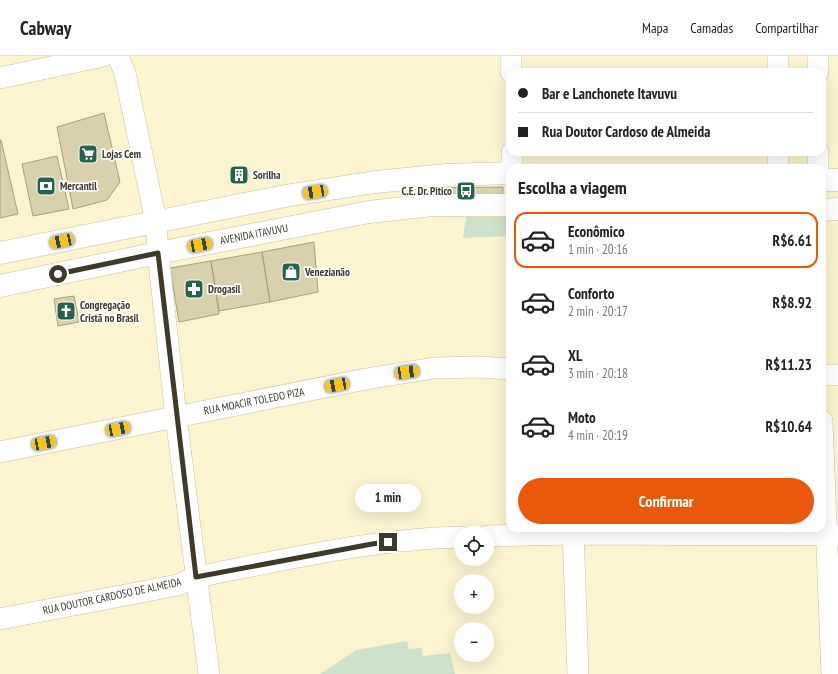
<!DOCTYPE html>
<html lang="pt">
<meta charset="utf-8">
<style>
:root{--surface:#fff;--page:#f6f6f6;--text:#222;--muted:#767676;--line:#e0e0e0;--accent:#ea580c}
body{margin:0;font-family:"PT Sans Narrow",sans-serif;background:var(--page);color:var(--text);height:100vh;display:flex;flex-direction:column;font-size:15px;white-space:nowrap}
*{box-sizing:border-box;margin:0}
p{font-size:13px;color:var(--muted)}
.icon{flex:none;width:22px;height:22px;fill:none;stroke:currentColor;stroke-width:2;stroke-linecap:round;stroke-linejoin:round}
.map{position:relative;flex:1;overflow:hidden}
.sheet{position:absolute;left:506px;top:108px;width:320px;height:368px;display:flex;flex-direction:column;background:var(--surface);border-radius:12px;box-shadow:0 4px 16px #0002}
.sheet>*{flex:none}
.top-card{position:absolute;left:506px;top:12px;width:320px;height:88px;border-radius:12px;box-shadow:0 4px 16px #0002;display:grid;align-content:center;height:88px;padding:0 12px;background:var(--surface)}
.buttons{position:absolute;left:454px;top:470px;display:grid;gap:8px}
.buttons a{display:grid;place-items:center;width:40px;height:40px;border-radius:50%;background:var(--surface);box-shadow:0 4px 16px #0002;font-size:20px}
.end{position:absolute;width:18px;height:18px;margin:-9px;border:5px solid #3d3a2b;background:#fff;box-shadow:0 0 0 2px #fff}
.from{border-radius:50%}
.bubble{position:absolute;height:28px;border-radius:14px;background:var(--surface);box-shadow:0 4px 16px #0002;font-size:13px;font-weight:800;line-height:28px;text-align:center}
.car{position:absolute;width:12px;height:24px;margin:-12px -6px;border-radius:5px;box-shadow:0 0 3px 1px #0007;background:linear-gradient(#f5c518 24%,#345 0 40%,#f5c518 0 76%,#345 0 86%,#f5c518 0)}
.top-card b{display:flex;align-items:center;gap:14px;height:38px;font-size:15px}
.top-card b+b{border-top:1px solid var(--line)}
.top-card i{width:10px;height:10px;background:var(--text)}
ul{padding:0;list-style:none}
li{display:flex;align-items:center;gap:12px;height:56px;margin:0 8px 6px;padding:0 4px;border:2px solid transparent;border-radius:12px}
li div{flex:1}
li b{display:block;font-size:15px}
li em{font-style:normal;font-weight:800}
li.selected{border-color:var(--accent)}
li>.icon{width:36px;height:36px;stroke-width:1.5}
h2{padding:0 12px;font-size:18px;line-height:48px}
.primary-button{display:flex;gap:8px;margin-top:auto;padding:8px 12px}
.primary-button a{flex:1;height:46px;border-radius:24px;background:var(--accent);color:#fff;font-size:16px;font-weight:800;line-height:46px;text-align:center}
header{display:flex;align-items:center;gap:24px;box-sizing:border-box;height:56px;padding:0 20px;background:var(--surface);border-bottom:1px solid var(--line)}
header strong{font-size:19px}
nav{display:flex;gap:22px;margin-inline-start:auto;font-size:14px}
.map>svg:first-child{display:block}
.green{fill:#cee1cb}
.building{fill:#d8d1ac;stroke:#a8a17e}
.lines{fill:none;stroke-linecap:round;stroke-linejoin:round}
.minor-casing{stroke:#c7c09c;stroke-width:22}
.major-casing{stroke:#c7c09c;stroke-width:23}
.minor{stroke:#fff;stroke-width:21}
.major{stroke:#fff;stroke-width:22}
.route{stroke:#3d3a2b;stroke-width:5}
.labels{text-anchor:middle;stroke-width:3.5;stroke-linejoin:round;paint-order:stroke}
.poi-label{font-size:11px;font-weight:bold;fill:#3d3a2b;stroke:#fff;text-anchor:start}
.street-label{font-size:11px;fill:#3d3a2b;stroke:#fff}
</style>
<header>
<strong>Cabway</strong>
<nav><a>Mapa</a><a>Camadas</a><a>Compartilhar</a></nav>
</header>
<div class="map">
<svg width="838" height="618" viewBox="0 0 838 618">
<rect width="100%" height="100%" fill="#fcf4cf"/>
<path class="green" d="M466 161H510V180L463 182Z
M407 585 409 593 422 592 423 600 450 597 455 618H320L356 594Z"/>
<path class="building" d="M104 57 120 126 107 144 73 153 57 71Z
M0 84H1L18 158 0 162Z
M57 100 69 153 33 160 22 108Z
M247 113 249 122 231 125 230 117Z
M503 131V140L429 141V132Z
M314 186 318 236 270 246 262 196Z
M262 196 270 246 219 255 211 205Z
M211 205 219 258 179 266 170 212Z
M74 240 79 266 58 270 54 243Z"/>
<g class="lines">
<defs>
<path id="minor" d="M118 0 125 17 156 166 158 197 176 361 209 618
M511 0V16
M778 16V0
M818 16V0
M0 22 103 0
M512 96V112
M778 112V96
M818 112V96
M822 319H838
M822 365 832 618
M0 396 366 323 434 312 479 311 510 313
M573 472 578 618
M487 480 573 478 838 479
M0 563 178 529 196 521C284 504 372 483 461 481"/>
<path id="major" d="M822 124H838
M822 154 838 153
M0 197 285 140 375 126 446 119 510 117
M0 230 158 197 369 156 432 149H510"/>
</defs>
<use href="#minor" class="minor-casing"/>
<use href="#major" class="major-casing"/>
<use href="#minor" class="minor"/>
<use href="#major" class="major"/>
</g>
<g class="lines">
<path class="route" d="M58 218 158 197 196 521 372 488 388 486"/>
</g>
<defs>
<symbol id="supermarket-square" viewBox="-11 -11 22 22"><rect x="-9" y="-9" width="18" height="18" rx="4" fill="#27624b" stroke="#fff"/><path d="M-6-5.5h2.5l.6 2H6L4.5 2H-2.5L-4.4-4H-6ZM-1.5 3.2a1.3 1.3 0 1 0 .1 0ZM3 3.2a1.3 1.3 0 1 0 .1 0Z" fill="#fff"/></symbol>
<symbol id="building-square" viewBox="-11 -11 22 22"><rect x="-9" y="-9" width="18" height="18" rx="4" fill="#27624b" stroke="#fff"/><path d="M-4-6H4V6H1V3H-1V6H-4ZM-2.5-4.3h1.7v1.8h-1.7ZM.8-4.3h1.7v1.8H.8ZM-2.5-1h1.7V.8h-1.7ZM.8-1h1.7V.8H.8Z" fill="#fff"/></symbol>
<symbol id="bank-square" viewBox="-11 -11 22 22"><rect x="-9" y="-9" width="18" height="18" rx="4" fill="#27624b" stroke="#fff"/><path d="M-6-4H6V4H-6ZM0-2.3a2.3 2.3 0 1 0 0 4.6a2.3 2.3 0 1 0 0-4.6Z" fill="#fff"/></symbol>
<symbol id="bus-square" viewBox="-11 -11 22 22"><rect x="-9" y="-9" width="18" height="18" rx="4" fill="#27624b" stroke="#fff"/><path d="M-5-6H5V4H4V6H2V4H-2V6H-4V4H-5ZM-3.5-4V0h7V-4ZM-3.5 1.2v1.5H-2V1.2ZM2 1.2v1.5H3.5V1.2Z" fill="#fff"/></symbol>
<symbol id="shop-square" viewBox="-11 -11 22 22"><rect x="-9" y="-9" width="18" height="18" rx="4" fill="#27624b" stroke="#fff"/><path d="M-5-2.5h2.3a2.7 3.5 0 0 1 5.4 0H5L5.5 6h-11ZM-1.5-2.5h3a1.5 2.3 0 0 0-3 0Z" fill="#fff"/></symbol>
<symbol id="pharmacy-square" viewBox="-11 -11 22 22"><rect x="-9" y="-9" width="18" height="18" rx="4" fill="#27624b" stroke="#fff"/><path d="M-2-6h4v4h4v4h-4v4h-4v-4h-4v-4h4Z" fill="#fff"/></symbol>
<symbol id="church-square" viewBox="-11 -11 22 22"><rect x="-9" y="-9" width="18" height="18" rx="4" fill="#27624b" stroke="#fff"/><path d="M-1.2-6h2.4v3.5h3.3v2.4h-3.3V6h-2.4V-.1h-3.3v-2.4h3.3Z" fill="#fff"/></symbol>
</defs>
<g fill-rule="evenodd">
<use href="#supermarket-square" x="77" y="87" width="22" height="22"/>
<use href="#building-square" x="228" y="108" width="22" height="22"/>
<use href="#bank-square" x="35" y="119" width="22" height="22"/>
<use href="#bus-square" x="455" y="124" width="22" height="22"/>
<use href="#shop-square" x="280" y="205" width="22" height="22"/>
<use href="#pharmacy-square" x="183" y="222" width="22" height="22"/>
<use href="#church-square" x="55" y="244" width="22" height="22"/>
</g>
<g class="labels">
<g class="poi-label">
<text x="102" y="102">Lojas Cem</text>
<text x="253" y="123">Sorilha</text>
<text x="60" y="134">Mercantil</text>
<text x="452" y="139" text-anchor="end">C.E. Dr. Pitico</text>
<text x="305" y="220">Venezianão</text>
<text x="208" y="237">Drogasil</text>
<text x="80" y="253">Congregação<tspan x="80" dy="13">Cristã no Brasil</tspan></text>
</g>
<g class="street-label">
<text transform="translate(254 178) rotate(-11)" y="4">AVENIDA ITAVUVU</text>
<text transform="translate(254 345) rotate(-11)" y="4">RUA MOACIR TOLEDO PIZA</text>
<text transform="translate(112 540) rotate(-12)" y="4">RUA DOUTOR CARDOSO DE ALMEIDA</text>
</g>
</g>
</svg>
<div class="buttons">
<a><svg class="icon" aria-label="locate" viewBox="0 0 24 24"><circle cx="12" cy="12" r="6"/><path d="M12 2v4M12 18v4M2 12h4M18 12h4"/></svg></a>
<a>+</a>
<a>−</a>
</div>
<i class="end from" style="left:58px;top:218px"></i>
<i class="end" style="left:388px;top:486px"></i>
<div class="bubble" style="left:355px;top:428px;width:66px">1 min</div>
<i class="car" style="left:315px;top:136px;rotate:261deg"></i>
<i class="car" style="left:62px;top:185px;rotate:258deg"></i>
<i class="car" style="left:200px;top:189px;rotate:79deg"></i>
<i class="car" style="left:407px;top:316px;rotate:82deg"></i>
<i class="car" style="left:337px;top:329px;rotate:259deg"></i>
<i class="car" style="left:118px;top:373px;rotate:79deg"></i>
<i class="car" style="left:44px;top:387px;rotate:79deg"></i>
<div class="top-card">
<b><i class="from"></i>Bar e Lanchonete Itavuvu</b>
<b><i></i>Rua Doutor Cardoso de Almeida</b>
</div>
<section class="sheet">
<h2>Escolha a viagem</h2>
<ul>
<li class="selected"><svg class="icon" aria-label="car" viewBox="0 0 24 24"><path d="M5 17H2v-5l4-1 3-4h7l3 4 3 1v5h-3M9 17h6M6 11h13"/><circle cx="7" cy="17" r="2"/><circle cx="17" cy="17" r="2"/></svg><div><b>Econômico</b><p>1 min · 20:16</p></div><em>R$6.61</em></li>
<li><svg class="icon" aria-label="car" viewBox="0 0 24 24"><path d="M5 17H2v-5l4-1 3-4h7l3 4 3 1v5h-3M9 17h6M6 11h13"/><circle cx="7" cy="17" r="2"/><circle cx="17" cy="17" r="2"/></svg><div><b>Conforto</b><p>2 min · 20:17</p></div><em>R$8.92</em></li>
<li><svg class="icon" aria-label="car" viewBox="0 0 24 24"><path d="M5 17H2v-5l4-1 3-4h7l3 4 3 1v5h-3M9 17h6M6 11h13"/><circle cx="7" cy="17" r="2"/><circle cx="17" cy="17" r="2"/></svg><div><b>XL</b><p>3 min · 20:18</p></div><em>R$11.23</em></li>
<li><svg class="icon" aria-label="car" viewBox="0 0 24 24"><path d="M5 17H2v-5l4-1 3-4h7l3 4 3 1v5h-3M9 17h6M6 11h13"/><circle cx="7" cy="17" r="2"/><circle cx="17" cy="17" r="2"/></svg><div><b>Moto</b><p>4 min · 20:19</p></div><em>R$10.64</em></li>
</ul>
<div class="primary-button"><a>Confirmar</a></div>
</section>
</div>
